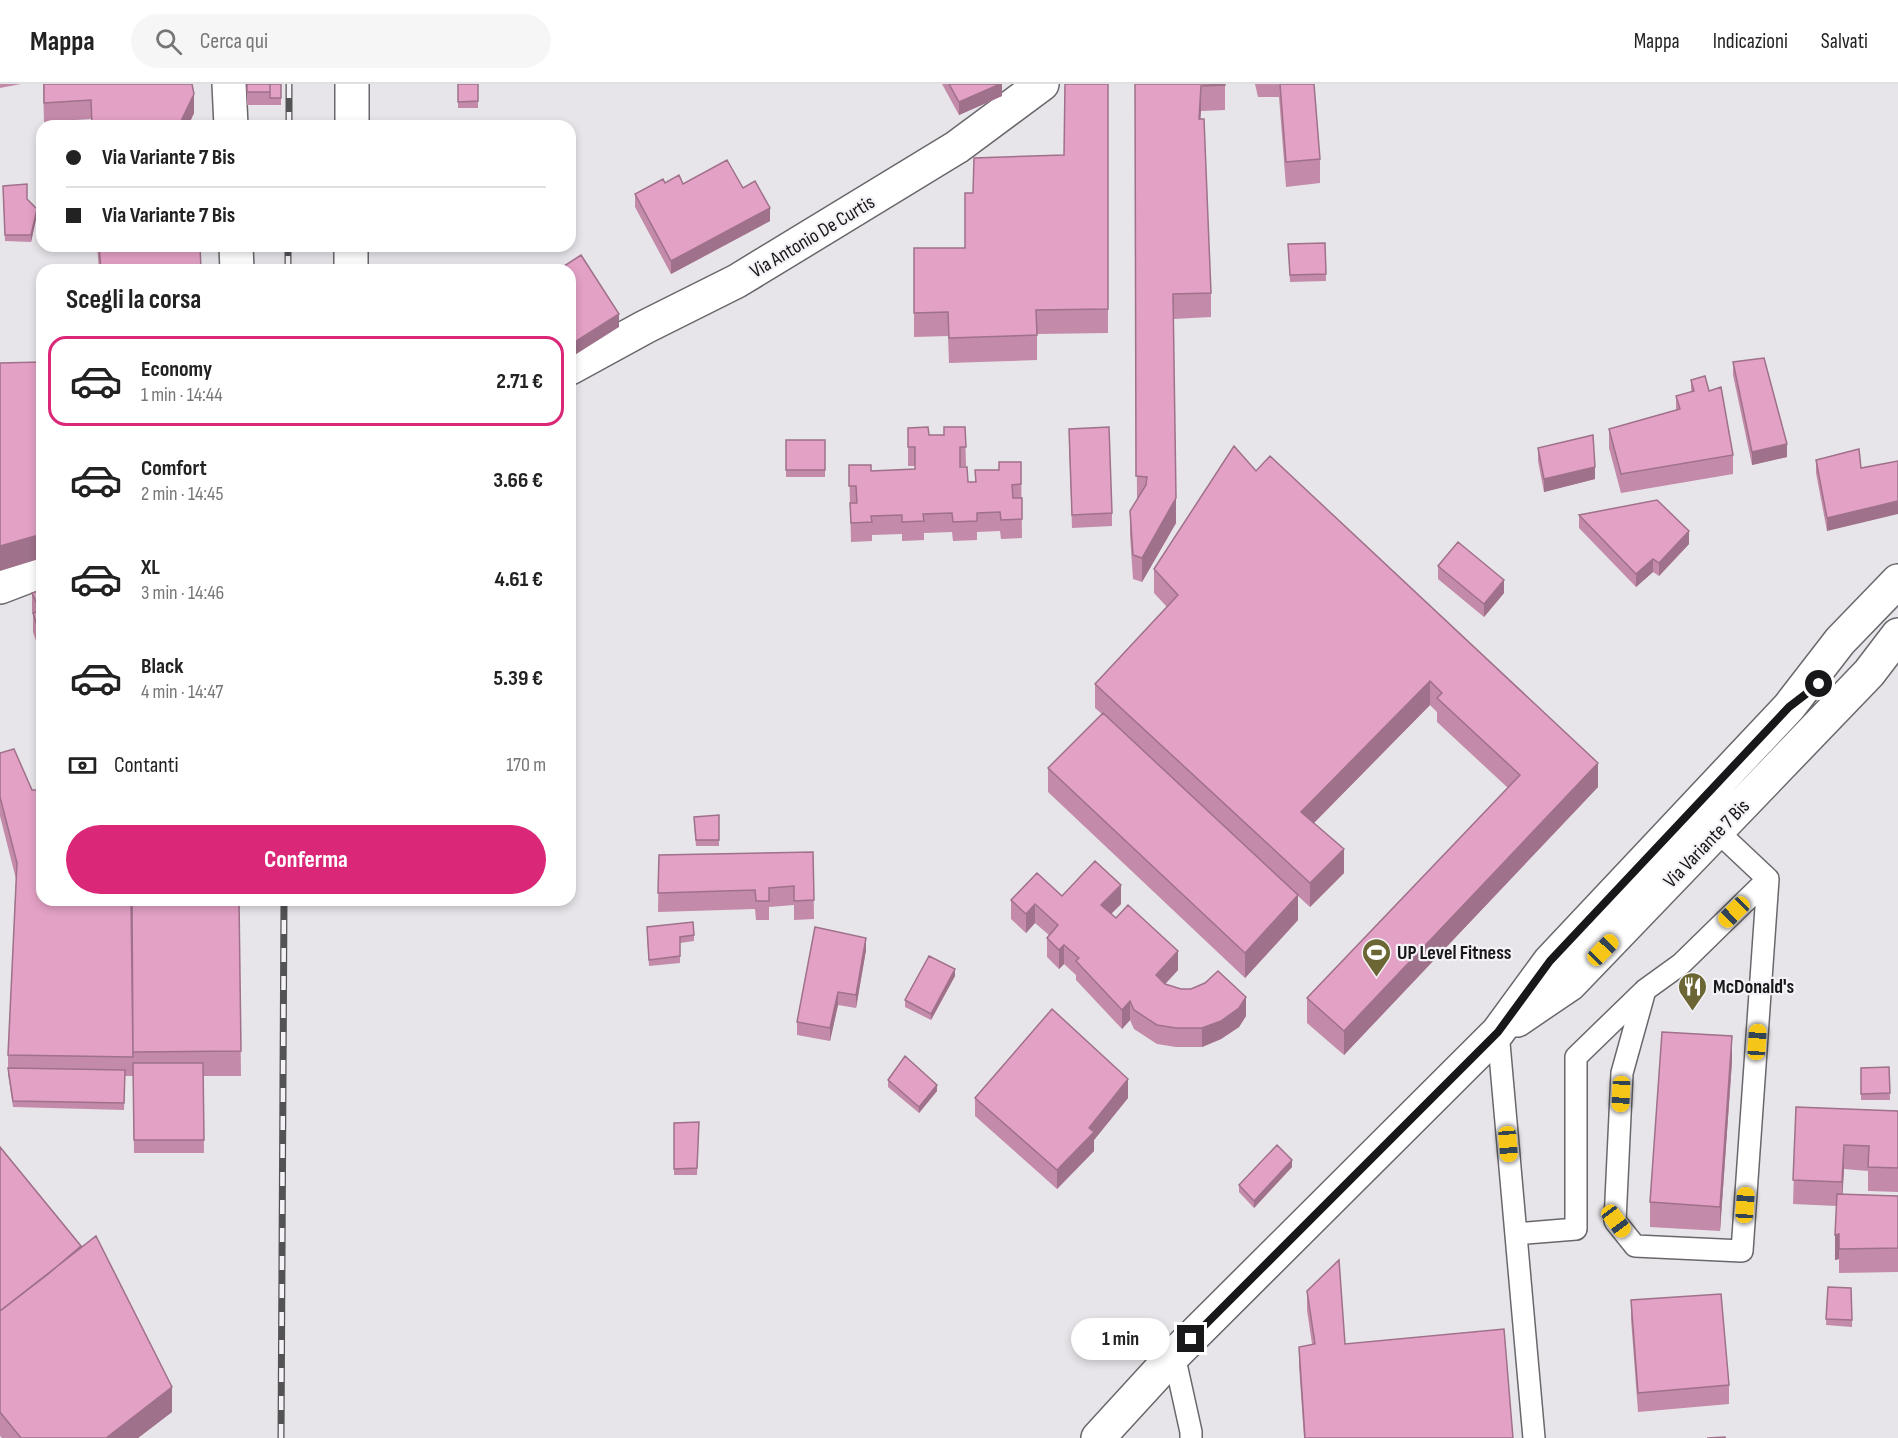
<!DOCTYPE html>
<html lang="it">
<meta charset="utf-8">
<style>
:root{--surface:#fff;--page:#f6f6f6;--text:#222;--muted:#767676;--line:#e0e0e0;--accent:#db2777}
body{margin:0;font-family:"Sofia Sans Condensed",sans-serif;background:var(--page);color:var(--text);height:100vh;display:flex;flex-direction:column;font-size:22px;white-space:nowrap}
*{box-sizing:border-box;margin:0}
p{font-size:20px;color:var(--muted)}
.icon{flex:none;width:33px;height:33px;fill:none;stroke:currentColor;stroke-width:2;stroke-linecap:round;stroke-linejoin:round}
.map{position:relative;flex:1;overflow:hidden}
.drawer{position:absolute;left:36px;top:180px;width:540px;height:642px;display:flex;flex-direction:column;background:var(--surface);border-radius:18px;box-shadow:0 3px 9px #0003}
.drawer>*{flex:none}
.hud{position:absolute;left:36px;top:36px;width:540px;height:132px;border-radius:18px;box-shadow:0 3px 9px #0003;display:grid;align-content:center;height:132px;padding:0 30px;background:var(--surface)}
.end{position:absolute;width:27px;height:27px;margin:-14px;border:8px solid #181719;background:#fff;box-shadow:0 0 0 3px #fff}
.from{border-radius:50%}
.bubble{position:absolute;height:42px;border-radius:21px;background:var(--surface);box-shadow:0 3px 9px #0003;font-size:20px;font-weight:700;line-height:42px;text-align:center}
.car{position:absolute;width:18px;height:36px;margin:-18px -9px;border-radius:8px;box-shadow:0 0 4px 2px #0007;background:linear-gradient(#f5c518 24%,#345 0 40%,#f5c518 0 76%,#345 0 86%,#f5c518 0)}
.hud b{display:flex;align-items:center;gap:21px;height:57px;font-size:22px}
.hud b+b{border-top:2px solid var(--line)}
.hud i{width:15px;height:15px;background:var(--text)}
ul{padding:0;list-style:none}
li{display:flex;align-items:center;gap:18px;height:90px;margin:0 12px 9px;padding:0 18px;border:3px solid transparent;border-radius:18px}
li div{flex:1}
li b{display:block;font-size:22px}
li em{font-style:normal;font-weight:700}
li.active{border-color:var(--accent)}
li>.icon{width:54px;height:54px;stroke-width:1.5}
h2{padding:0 30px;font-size:27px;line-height:72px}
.pay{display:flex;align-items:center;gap:15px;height:66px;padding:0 30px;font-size:22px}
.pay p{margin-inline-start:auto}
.primary-button{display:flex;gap:12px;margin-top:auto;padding:12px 30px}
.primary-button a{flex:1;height:69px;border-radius:36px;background:var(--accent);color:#fff;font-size:24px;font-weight:700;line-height:69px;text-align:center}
header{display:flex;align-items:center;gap:36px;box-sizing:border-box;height:84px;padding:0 30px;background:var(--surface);border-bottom:2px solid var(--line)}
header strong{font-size:28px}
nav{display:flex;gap:33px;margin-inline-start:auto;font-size:21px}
.search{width:420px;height:54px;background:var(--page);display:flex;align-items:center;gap:15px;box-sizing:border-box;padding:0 21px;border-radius:33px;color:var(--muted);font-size:22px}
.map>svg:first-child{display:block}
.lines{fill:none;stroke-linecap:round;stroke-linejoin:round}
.lane-casing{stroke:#69676b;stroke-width:24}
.street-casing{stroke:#69676b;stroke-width:36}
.primary-casing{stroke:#69676b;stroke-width:36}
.lane{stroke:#fff;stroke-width:21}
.street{stroke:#fff;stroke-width:33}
.primary{stroke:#fff;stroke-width:33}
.rail-casing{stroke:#535254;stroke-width:7}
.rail{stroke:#f4f2f6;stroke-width:4.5;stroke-dasharray:14;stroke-linecap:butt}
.wall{fill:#c38aa9}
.shaded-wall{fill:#9f718a}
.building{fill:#e3a1c5;stroke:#9f718a;stroke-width:1.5}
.route{stroke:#181719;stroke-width:8}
.labels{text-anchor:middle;stroke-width:4.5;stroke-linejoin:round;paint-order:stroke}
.street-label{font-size:20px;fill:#181719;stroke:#f4f2f6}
.poi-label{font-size:20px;font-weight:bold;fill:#181719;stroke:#f4f2f6;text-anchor:start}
</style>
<header>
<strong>Mappa</strong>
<div class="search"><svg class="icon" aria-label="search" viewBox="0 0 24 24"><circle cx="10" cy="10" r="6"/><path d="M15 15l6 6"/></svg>Cerca qui</div>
<nav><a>Mappa</a><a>Indicazioni</a><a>Salvati</a></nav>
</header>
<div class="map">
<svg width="1898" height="1354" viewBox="0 0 1898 1354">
<rect width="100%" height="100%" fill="#e7e5e9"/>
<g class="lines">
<defs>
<path id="lane" d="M1717 747 1768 795
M1645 906 1622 989 1615 1137 1635 1162 1742 1167 1768 795
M1498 948 1534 1354
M1516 1150 1576 1145V973L1645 906 1681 880 1768 795
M1174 1271 1191 1348V1354"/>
<path id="street" d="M229 0 231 42
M352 42V0
M236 162 237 186
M351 186V162
M570 284 645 243 737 197 957 63 1042 0
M0 503 42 487"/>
<path id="primary" d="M1517 936 1570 900 1869 589 1898 551
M1098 1354 1174 1271 1498 948 1550 877 1789 623 1840 557 1898 497"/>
</defs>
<use href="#lane" class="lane-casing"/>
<use href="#street" class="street-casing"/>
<use href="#primary" class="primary-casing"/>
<use href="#lane" class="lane"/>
<use href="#street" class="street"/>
<use href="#primary" class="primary"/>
<defs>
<path id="rail" d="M289 42V0
M288 186V162
M281 1354 284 816"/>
</defs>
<use href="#rail" class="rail-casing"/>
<use href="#rail" class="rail"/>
</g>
<path class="wall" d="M0 0H21L0 4Z
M43 0H192L194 29 188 42H91V35L44 38Z
M247 0H281V21H247Z
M458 0H478V24H458Z
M942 0H1002V12L959 31Z
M1108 0V249L1037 250V276L949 279 948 252 914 253V164H965L973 109 1064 71Z
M1135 0H1225V26L1201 27 1200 35 1211 209V233L1173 235 1176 439 1142 498 1133 495 1130 451V427L1137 417Z
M1255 0H1314L1320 75V99L1286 103 1279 13H1258Z
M665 99 743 104 770 137 671 190 635 123V110Z
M3 102 27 115 37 131 31 158 5 157Z
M1325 159 1326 197 1290 198 1288 160Z
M97 162H200L201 186H99Z
M1733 278 1787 373 1752 381 1733 291Z
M1691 296 1709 307 1733 371V390L1621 409 1609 364V345L1676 326V312L1691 308Z
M965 343 966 382H960L968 398H975L999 386 1021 378 1022 454 1001 455 1000 447 977 448V456L953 457 952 448 924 449V456L902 457V450L872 451V457L851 458 849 381 871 387 915 385V382H908V344L929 351H944Z
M786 356H825V393H786Z
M1069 358 1112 429V442L1072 444Z
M1538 364 1595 395 1544 408 1538 377Z
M1816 376 1861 384 1827 447 1816 389Z
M1256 387 1598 703 1344 971 1307 939V914L1508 704 1437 638V628L1430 621 1314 739 1344 789 1310 823 1298 812V836L1245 894 1048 708V684L1102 630 1095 624V600L1167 523 1154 509V485Z
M1579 431 1689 460 1659 492 1653 488 1636 503 1579 444Z
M1438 482 1504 509 1484 533 1438 495Z
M42 506V575L33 548V530L32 528V509Z
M0 669 32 706 239 816 241 992H203L204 1069H134L133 992H125L124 1026 13 1023 8 990V971L16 795 0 732Z
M719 731V762H696L694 740Z
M813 768 814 835 794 836V821L769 823V836H756L755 825 658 828 659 771Z
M1062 812 1121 820 1111 830 1178 886 1165 900 1246 932 1239 943 1221 955 1202 963H1176L1157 960 1134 945 1130 936 1122 945 1076 896V891L1064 880 1059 885 1047 873V854L1049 851 1035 839 1026 849 1011 835V816Z
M647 850 694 851V857L680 859V879L649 882Z
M866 866 856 924 838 921 830 957 797 951V938Z
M955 892 931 936 905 923V916Z
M1732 977 1720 1147 1650 1143V1118Z
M1889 983 1890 1016H1861V984Z
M888 996 937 1007 919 1029 888 1003Z
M975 1014H1128L1094 1056V1067L1057 1105 975 1032Z
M1796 1023 1898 1027V1108L1868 1107V1087L1844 1085 1842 1110 1898 1112V1188L1839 1189V1175L1835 1176 1837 1122 1793 1120Z
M699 1038 697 1091H674V1039Z
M0 1063 81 1164 172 1328 138 1354H2L0 1352Z
M1292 1083 1254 1124 1239 1108V1101Z
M1828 1203 1852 1236V1243L1826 1241Z
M1307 1207 1345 1260 1513 1354H1304L1299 1282V1263L1312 1260 1307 1226Z
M1631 1216 1729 1301V1320L1638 1328 1631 1235Z"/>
<path class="shaded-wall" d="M1000 0H1002V12L959 31V18Z
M1201 2V27L1199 59V35Z
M194 10V29L188 42H181V37Z
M770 124V137L671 190V177Z
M37 125V131L31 158V151Z
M619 230V243L570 274V261Z
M1787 360V373L1752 381V368Z
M1595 383V395L1544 408V395Z
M1176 414V439L1142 498V474Z
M1898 417V430L1827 447V434Z
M1689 447V460L1659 492V479Z
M42 450V474L0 487V462Z
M1653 475V488L1636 503V490Z
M1504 496V509L1484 533V520Z
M1430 597V621L1301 752V728Z
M1598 679V703L1344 971V947Z
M1344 765V789L1310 823V799Z
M1121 801V820L1101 840V821Z
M1298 811V836L1245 894V869Z
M1035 820V839L1026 849V830Z
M866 854V866L856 924V911Z
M1064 861V880L1059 885V866Z
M1178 867V886L1156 910V891Z
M955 885V892L931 936V930Z
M838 908V921L830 957V944Z
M1246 913V932L1239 943 1221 955 1202 963V944Z
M1130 917V936L1122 945V926Z
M1732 952V977L1720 1147V1123Z
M1128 995V1014L1094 1056V1067L1057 1105V1086L1089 1044Z
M937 1001V1007L919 1029V1023Z
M1844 1061V1085L1842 1122V1098Z
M1292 1076V1083L1254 1124V1117Z
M1839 1150V1175L1835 1176V1151Z
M172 1303V1328L138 1354H106Z"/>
<path class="building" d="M44 0H192L194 10 181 37 92 41 91 16 44 19Z
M247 0H270V8H247Z
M270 0H281V14H270Z
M458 0H478V17L458 18Z
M949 0H1000L959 18Z
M1065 0H1108V225L1036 226 1037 251 949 254 948 228 914 229V164H965V109H973L974 74 1064 71Z
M1135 0H1225V1L1201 2 1199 35H1204L1211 209 1173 210 1176 414 1142 474 1133 471 1130 427 1146 401 1147 393 1136 392Z
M1280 0H1314L1320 75 1286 78Z
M727 76 743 104 755 97 770 124 671 177 635 110 663 95 665 99 679 91 683 100Z
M27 100V115L37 125 31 151H5L3 102Z
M1325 159 1326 190 1290 191 1288 160Z
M99 162H200L201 186H101Z
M581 171 619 230 570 261V186H558Z
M1764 274 1787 360 1752 368 1733 278Z
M42 278V450L0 462V279Z
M1705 292 1709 307 1721 303 1733 371 1621 390 1609 345 1680 325 1676 312 1694 307 1691 296Z
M928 343 929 351H944V343H965L966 363H960V383H967L968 398H976L975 386H999V378H1021V400L1012 401 1013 414H1022V435L1001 436 1000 428 977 429V437L953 438 952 429 923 430 924 437 902 438V431L871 432 872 438 851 439 850 419H857L856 402H849V381H871V387L915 385V363H908V344Z
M1109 343 1112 429 1072 431 1069 345Z
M1593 351 1595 383 1544 395 1538 364Z
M786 356H825V386H786Z
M1234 362 1256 387 1270 372 1598 679 1344 947 1307 914 1520 691 1437 614 1442 609 1430 597 1301 728 1344 765 1310 799 1095 600 1178 511 1154 485Z
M1859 365 1861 384 1898 377V417L1827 434 1816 376Z
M1657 416 1689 447 1659 479 1653 475 1636 490 1579 431Z
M1458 458 1504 496 1484 520 1438 482Z
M42 506V557L33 529 40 527 32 509Z
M1103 629 1298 811 1245 869 1048 684Z
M14 665 32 706H42V816H131L133 973 8 971 17 779 0 713V669Z
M719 731V756H696L694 733Z
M813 768 814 816 794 817V802L769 804V817H756L755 806 658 809 659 771Z
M1095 777 1121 801 1101 821 1116 834 1128 821 1178 867 1156 891 1165 900 1181 905H1191L1205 899 1218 887 1246 913 1239 924 1221 937 1202 944H1176L1157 941 1134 926 1130 917 1122 926 1076 877 1079 874 1064 861 1059 866 1047 854 1058 841 1035 820 1026 830 1011 816 1037 789 1062 812Z
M132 816H239L241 967 133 968Z
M693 838 694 851 680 853V872L649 876 647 843Z
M815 843 866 854 856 911 838 908 830 944 797 938Z
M929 872 955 885 931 930 905 916Z
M1052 925 1128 995 1089 1044 1094 1048 1057 1086 975 1014Z
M1662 948 1732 952 1720 1123 1650 1118Z
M905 972 937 1001 919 1023 888 996Z
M133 979H203L204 1056H134Z
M1889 983 1890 1009 1861 1010V984Z
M8 984 125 986 124 1019 13 1017Z
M1796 1023 1898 1027V1084L1868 1083 1869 1062 1844 1061 1842 1098 1793 1096Z
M699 1038 697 1084 674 1085V1039Z
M1277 1061 1292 1076 1254 1117 1239 1101Z
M0 1063 81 1162 47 1191 0 1227Z
M1837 1110 1898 1112V1164L1839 1165V1150L1835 1151Z
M96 1152 172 1303 106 1354H21L0 1328V1227Z
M1339 1176 1345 1260 1504 1245 1513 1354H1305L1299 1263 1315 1260 1307 1207Z
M1828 1203 1851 1204 1852 1236 1826 1235Z
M1721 1210 1729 1301 1638 1309 1631 1216Z
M1725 1353V1354H1707Z"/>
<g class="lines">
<path class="route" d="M1191 1255 1498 948 1550 877 1789 623 1819 600"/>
</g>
<defs>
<symbol id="stadium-pin" viewBox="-11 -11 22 30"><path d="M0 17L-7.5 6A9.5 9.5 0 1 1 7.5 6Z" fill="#6b6633" stroke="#f4f2f6"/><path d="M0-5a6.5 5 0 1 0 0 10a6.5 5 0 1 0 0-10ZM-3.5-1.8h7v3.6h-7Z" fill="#fff"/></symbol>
<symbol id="restaurant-pin" viewBox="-11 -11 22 30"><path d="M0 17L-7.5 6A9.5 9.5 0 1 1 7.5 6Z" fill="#6b6633" stroke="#f4f2f6"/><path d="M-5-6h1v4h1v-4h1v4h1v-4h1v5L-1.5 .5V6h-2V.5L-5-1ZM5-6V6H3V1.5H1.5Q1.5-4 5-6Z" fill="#fff"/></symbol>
</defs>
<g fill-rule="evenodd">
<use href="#stadium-pin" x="1360" y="852" width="33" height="45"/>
<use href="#restaurant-pin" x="1676" y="886" width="33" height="45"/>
</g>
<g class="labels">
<g class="street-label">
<text transform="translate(812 152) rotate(-31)" y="7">Via Antonio De Curtis</text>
<text transform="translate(1706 759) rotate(-46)" y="7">Via Variante 7 Bis</text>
</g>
<g class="poi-label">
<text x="1397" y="875">UP Level Fitness</text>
<text x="1713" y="909">McDonald's</text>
</g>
</g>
</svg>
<i class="end from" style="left:1819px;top:600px"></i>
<i class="end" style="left:1191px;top:1255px"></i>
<div class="bubble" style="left:1071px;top:1234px;width:99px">1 min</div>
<i class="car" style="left:1734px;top:828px;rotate:226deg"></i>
<i class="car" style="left:1603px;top:866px;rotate:44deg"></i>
<i class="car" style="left:1757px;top:958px;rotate:4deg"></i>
<i class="car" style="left:1621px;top:1010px;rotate:183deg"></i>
<i class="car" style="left:1508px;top:1060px;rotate:175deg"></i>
<i class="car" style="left:1745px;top:1121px;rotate:4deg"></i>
<i class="car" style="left:1616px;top:1137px;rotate:143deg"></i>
<div class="hud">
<b><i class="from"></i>Via Variante 7 Bis</b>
<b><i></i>Via Variante 7 Bis</b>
</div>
<section class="drawer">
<h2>Scegli la corsa</h2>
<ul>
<li class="active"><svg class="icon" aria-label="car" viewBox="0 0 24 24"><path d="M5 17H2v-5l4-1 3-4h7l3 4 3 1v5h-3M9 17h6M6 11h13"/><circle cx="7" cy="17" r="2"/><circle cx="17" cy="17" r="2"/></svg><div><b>Economy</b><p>1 min · 14:44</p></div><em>2.71 €</em></li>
<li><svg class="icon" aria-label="car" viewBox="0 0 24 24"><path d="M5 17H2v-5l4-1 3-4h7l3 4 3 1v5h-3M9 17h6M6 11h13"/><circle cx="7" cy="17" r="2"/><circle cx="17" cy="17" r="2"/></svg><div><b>Comfort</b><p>2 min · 14:45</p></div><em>3.66 €</em></li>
<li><svg class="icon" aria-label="car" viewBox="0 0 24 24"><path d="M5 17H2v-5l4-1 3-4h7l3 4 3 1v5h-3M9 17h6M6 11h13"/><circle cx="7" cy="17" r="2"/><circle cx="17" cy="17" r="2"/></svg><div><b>XL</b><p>3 min · 14:46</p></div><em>4.61 €</em></li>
<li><svg class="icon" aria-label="car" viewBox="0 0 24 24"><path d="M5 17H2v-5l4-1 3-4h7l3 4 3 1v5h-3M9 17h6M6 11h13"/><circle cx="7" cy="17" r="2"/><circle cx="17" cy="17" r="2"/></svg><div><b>Black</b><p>4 min · 14:47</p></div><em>5.39 €</em></li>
</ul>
<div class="pay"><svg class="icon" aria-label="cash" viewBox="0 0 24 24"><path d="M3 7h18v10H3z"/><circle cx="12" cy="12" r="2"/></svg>Contanti<p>170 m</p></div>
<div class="primary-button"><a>Conferma</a></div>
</section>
</div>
